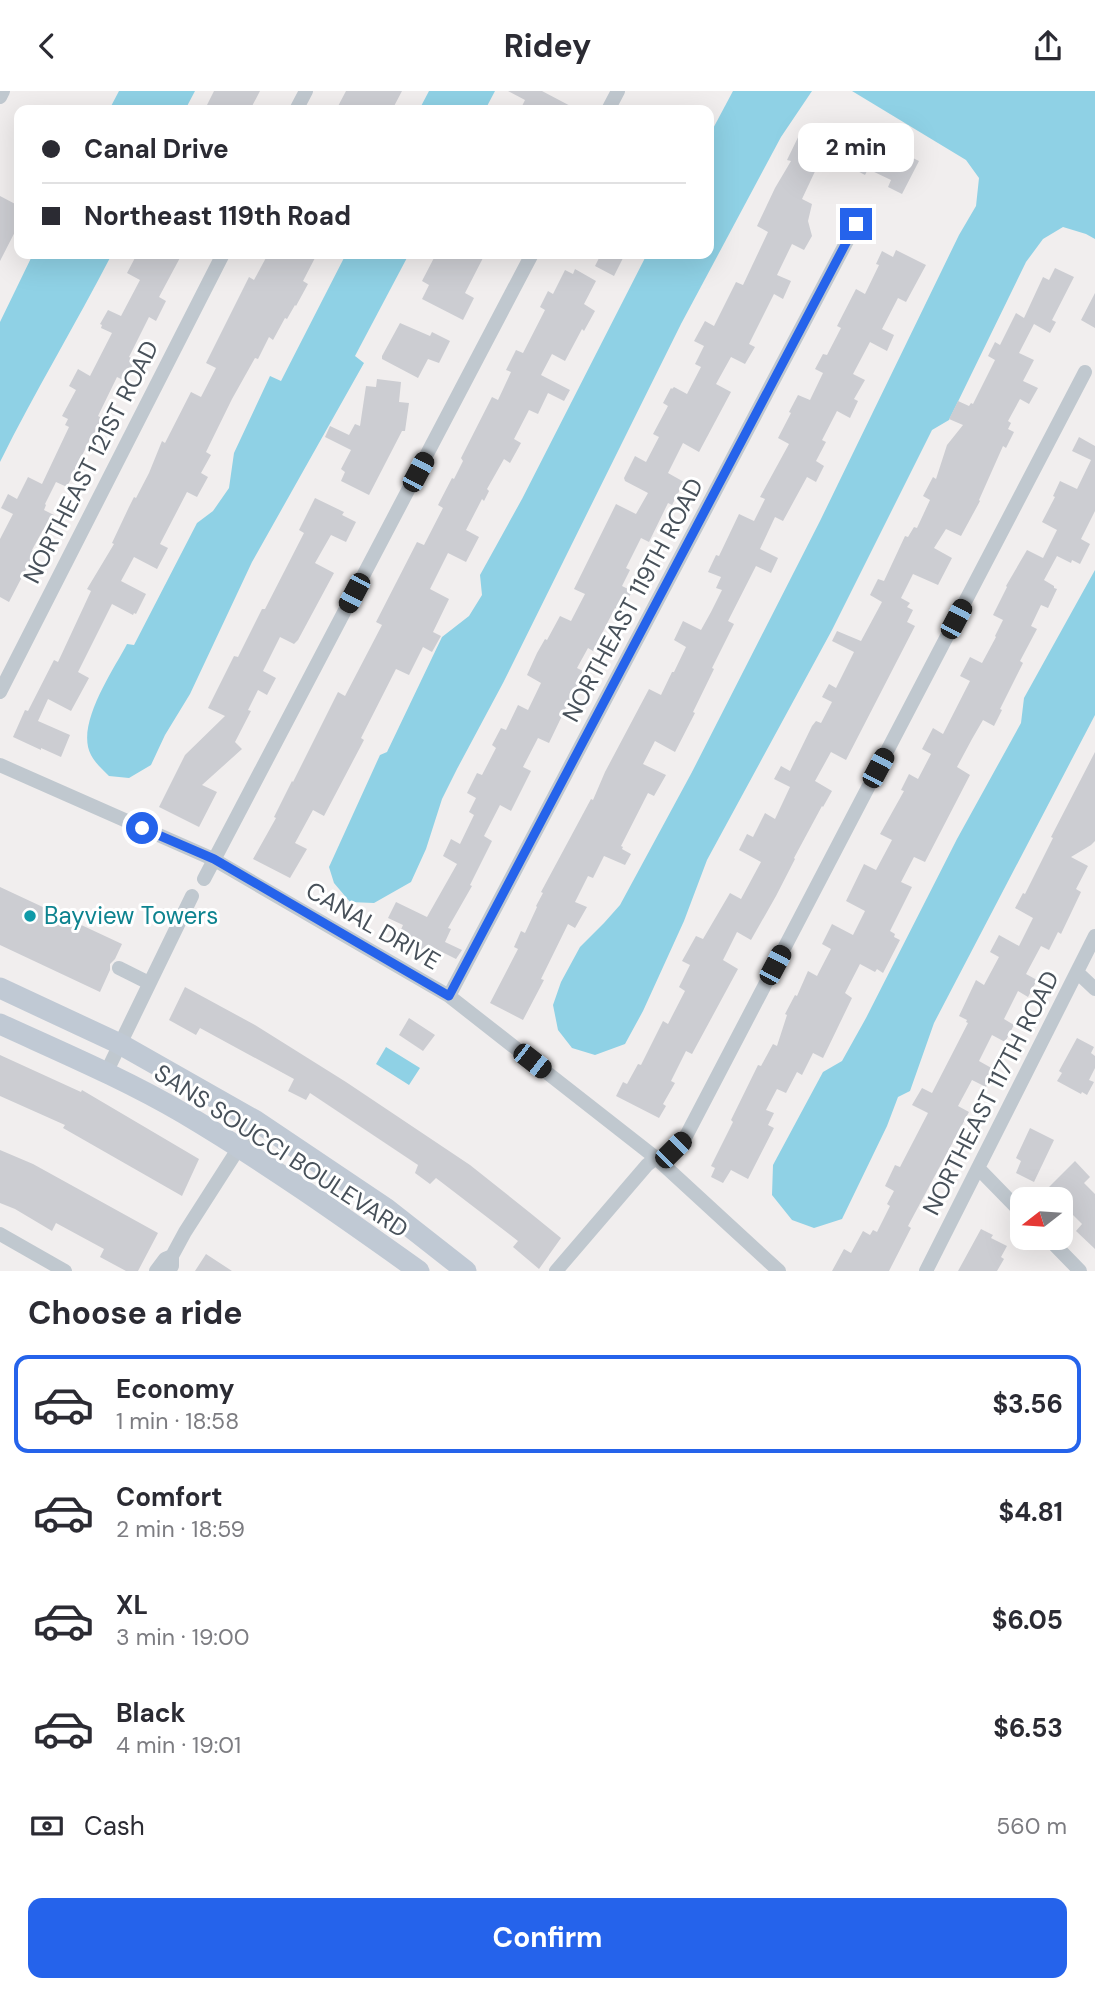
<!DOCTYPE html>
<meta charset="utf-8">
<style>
:root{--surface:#fff;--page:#f7f7f7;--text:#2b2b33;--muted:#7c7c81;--line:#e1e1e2;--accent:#2563eb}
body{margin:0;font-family:"DM Sans",sans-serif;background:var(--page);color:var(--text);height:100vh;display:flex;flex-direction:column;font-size:26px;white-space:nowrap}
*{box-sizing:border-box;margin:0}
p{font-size:23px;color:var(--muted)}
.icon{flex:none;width:38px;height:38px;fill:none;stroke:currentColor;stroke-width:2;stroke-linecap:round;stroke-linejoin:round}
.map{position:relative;height:1180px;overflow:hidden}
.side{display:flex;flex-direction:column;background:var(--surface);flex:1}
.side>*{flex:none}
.guide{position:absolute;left:14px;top:14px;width:700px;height:154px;border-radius:14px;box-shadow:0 7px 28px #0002;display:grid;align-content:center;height:154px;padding:0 28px;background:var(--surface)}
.needle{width:46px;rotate:253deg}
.buttons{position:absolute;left:1010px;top:1096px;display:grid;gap:14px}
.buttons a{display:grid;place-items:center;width:63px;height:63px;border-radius:14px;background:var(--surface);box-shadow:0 7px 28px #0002;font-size:35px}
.end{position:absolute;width:32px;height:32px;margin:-16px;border:9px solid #2563eb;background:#fff;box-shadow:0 0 0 4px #fff}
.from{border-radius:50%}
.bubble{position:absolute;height:49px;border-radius:14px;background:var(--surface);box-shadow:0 7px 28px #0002;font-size:23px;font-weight:700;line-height:49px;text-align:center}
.car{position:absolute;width:21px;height:42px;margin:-21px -10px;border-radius:9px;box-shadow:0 0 5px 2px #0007;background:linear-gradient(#222 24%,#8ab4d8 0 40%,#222 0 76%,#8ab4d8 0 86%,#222 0)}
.guide b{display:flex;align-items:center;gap:24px;height:66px;font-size:26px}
.guide b+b{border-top:2px solid var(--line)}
.guide i{width:18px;height:18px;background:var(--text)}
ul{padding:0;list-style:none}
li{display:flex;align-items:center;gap:21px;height:98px;margin:0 14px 10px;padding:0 14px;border:4px solid transparent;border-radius:14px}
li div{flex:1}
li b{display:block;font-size:26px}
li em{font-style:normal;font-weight:700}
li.selected{border-color:var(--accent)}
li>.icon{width:63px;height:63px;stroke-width:1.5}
h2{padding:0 28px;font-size:32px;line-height:84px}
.pay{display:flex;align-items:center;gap:18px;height:77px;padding:0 28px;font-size:26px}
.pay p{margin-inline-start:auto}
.primary-button{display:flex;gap:14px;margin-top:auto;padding:14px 28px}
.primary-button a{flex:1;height:80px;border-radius:14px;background:var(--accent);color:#fff;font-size:28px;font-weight:700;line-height:80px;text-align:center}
header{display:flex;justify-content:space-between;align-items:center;height:91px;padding:0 28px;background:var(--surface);font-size:32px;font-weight:700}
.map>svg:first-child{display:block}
.water{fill:#8fd1e5}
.building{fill:#cccdd2}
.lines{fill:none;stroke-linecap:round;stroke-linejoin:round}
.street{stroke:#c0c8cf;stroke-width:14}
.secondary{stroke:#c0c9d4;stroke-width:21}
.route{stroke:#2563eb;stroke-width:9}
.culture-dot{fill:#0f9aa8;stroke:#fff;stroke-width:2.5}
.labels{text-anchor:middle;stroke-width:6;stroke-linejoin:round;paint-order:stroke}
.street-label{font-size:24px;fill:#48515a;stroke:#fff}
.culture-label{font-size:24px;fill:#0d838f;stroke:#fff;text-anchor:start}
</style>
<header><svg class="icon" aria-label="back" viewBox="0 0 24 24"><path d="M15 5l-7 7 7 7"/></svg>Ridey<svg class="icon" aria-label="share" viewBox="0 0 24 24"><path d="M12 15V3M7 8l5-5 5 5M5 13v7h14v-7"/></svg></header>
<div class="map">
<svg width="1095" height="1180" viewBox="0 0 1095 1180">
<rect width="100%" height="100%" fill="#f1eeee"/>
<path class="water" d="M119 0H195L185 19H109Z
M429 0H495L485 19H419Z
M733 0H812L781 46 681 233 503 592 457 678 442 708 426 758 411 791 374 812 350 811 334 792 329 776 380 664 387 661 442 546 469 525 482 504 480 484 522 408 647 163H709V45Z
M852 0H1095V148L1086 143 1063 136 1043 148 1026 171 949 329 932 339 832 539 707 769 684 830 643 920 625 953 595 964 572 957 558 939 553 914 561 891 580 856 604 832 620 814 692 681 820 430 959 144 976 115 979 87 966 69Z
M33 163H112C76 233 35 300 0 371V231Z
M346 163H409L355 265 364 272 252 471 190 603 165 644 151 674 129 687 109 685C103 679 95 672 91 664 75 634 113 580 127 553L134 554 197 432 213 420 229 397 234 362 270 285 281 290Z
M1095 479V624L934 932 910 1000 898 1006 887 1035 842 1128 814 1137 792 1129 772 1104 773 1074 823 981 842 970 866 927 957 748 1021 632 1024 607Z
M386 956 420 977 409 994 376 973Z"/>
<path class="building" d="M214 0H260L250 19H213L206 16Z
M346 0H402L392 19H336Z
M508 0H542L578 19H520L525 9Z
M821 32H847L848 59H832L824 75 818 74 802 108 812 113 808 130 812 145 804 159 792 153 777 184 791 190 783 208 774 203 749 253 755 256 745 273 731 266 716 293 731 301 699 361 683 352 668 382 684 391 672 414 668 412 649 451 641 447 626 477 630 479 622 495 632 500 622 520 615 517 593 560 588 557 577 577 583 580 577 590 580 592 571 606 549 652 538 647 523 676 531 680 511 720 500 714 484 745 492 750 470 794 472 795 448 837 451 838 445 851 462 859 456 868 438 859 435 865 415 857 413 860 400 854 401 853 396 850 403 834 388 827 396 811 427 826 457 773 443 765 451 748 460 753 474 724 469 721 476 707 467 702 477 682 482 684 496 657 492 654 501 637 506 639 518 614 528 619 541 592 527 584 537 562 545 548 547 549 560 525 571 530 585 503 574 498 616 413 636 423 648 402 625 390 624 387 635 365 646 371 659 346 653 343 668 315 663 312 671 297 672 298 674 296 687 303 701 276 695 273 704 255 694 250 705 230 714 235 736 191 743 194 768 141 757 135 775 97 791 70 787 69 803 36 821 35Z
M867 43 880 50 884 47 909 60 907 64 919 70 902 103 888 96 891 89 868 78 865 84 850 76Z
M0 105 19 115V133L0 170Z
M896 159 926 174 906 211 898 207 882 238 894 244 887 260 870 251 853 283 865 289 854 308 858 310 850 327 837 320 822 349 826 351 816 370 824 375 816 391 807 386 783 430 775 426 760 458 778 467 771 482 756 475 728 530 734 533 712 577 714 578 693 621 695 622 675 661 655 650 643 673 666 684 654 705 648 702 621 755 623 756 622 758 631 763 625 774 604 765 593 787 588 785 575 811 587 816 575 837 568 833 541 888 544 889 523 929 490 912 518 858 514 856 521 840 525 842 537 816 536 815 543 802 541 801 591 708 593 709 605 681 649 598 661 604 672 581H674L686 556 674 549 683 530 701 539 711 521 722 499 716 497 721 486 708 481 716 464 719 465 739 423 754 430 765 408 760 406 789 353 778 347 791 322 789 321 798 304 810 309 823 282 815 278 823 263 827 264 841 237 837 235 856 198 865 203 879 174 876 173 882 160 893 166Z
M137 163H182L159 206 166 210 156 230 149 226 129 266 135 269 125 290 117 286 98 325 105 329 94 350 90 348 67 396 56 391 45 413 46 414 44 419 54 424 45 440 43 439 32 459 35 461 9 511 0 506V448L13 423 1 417 8 403 17 408 28 386 42 393 69 336 65 334 68 328 62 325 76 299 69 295 78 278 90 285 112 242 101 237 102 234 100 233 108 219 121 225 140 189 127 182Z
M268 163H317L303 190 308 193 296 215 295 214 287 228 285 227 273 249 269 246 258 268 255 267 232 308 206 361 211 364 201 382 208 386 197 406 187 401 160 453 168 457 157 478 134 466 121 490 146 503 136 523 134 522 133 524 112 513 78 581 89 587 71 620 48 608 38 630 70 644 61 666 41 657V659L13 646 25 619 28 620 54 569 58 571 91 500 87 498 114 453 112 452 129 416 134 406 136 407 149 382 162 350 165 352 191 301 201 306 216 277 206 272 249 186 254 189Z
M436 163H485L465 202 474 207 463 229 422 208 429 194 422 190Z
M601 163H625L614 185 595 175Z
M1055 177 1074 186 1052 229 1056 231 1050 242 1034 233 1019 262 1034 269 1023 290 1038 297 1029 313 1020 308 1008 330 1011 332 1008 338 1014 341 1006 357 1003 355 979 409 980 410 961 445 946 438 934 457 952 467 938 494 913 483 901 507 910 512 907 516 913 519 907 531 915 535 846 669 831 661 815 690 832 700 823 716 822 715 794 767 795 768 776 805 751 849 737 841 723 869 738 878 692 963 686 960 671 990 675 992 663 1013 666 1015 659 1027 616 1005 623 991 627 993 638 973 641 974 663 930 668 933 685 900 679 896 690 874 682 870 696 845 703 848 730 802 741 808 761 771 739 759 747 743 753 746 765 722 775 728 790 696 774 688 781 675 790 680 812 635 816 630 821 632 832 611 822 606 829 593 836 597 854 561 832 550 837 540 861 550 882 511 870 504 878 488 884 490 905 445 908 446 914 436 917 437 930 409 923 405 933 386 936 388 947 354 963 334 949 328 958 310 969 315 971 312 973 313 995 269 988 265 995 251 1000 254 1016 222 1024 227 1043 186 1049 189Z
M575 178 596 190 584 213 595 220 584 240 582 238 565 270 552 263 541 284 570 299 564 310 548 302 538 323 529 319 514 348 521 352 510 372 504 368 487 398 489 400 484 410 482 408 466 439 479 446 466 471 448 462 430 498 449 508 433 541 441 545 432 561 423 556 409 584 396 578 361 647 364 649 324 725 313 719 295 752 307 758 290 787 253 768 276 727 274 726 292 690 293 691 338 601 345 605 382 534 376 531 417 451 424 454 443 417 438 414 452 387 454 388 463 370 461 367 492 306 498 309 511 281 506 279 516 259 523 262 545 219 540 216 548 200 553 203 565 179 573 183Z
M1095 202V237L1081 229Z
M400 232 430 245 432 241 450 250 439 272 428 268 418 287 382 268V265Z
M377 288 401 291 399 311 409 312 405 340H402L369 404 341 390 345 381 341 378 351 359 325 346 330 335 349 344 355 333 360 335 366 295 376 296Z
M1079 346 1095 355V420L1081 448 1090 453 1080 473 1072 469 1071 472 1057 465 1044 489 1054 495V497L1057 498 1048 517 1041 514 1031 535 1037 538 1020 570 1023 572 1000 618 1002 619 994 635 983 629 972 648 957 676 970 684 925 771 914 766 901 791 912 796 890 840 895 843 894 846 900 849 883 882 877 878 875 881 860 873 845 902 852 907 823 967 813 962 802 984 797 981 786 1002 777 998 766 1019 774 1022 768 1034 774 1037 748 1088 731 1079 723 1092 711 1086 715 1077 711 1075 733 1031 731 1029 758 974 761 975 773 953 777 955 787 924 785 923 795 904 797 905 808 880 817 885 831 858 822 853 832 833 853 844 865 820 846 810 864 773 876 779 892 749 880 743 904 700 901 699 909 683 918 688 931 663 922 658 933 637 943 643 970 590 960 585 970 566 982 572 996 546 995 545 1003 529 993 524 1007 496 1006 495 1027 459 1043 467 1057 439 1042 431 1055 406 1053 405 1060 390 1077 398 1091 369 1072 360Z
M315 407 344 421 342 424 356 431 346 451 331 444 315 472 334 482 298 549 294 553 280 546 263 580 276 587 267 604 258 599 248 619 251 620 235 651 242 658 202 694 217 701 199 736 159 716 185 664 225 625 208 617 234 565 238 566 262 518H265L304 442 299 439Z
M1095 661V750L1091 754 1071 766 1088 775 1076 798 1081 801 1061 843 1058 841 1049 859 1041 855 1026 883 1037 889 1028 906 1018 900 1004 928 1014 934 1005 951 992 944 979 970 995 979 986 996 972 989 958 1015 969 1021 908 1135 911 1137 889 1180H832L844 1158 851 1162 863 1140 870 1144 873 1139 877 1141 890 1115 887 1113 894 1100 885 1095 895 1074 900 1076 928 1022 912 1014 922 997 932 1002 968 932 966 931 967 929 959 925 976 889 984 894 999 866 990 861 999 844 1019 855 1033 827 1015 817 1023 802 1025 803 1053 747 1051 746Z
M0 796 122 853 115 868 110 873V879L100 901 0 854Z
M185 896 255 934 346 991 470 1074 529 1121 561 1147 539 1178 513 1156 518 1150 436 1087 430 1093 415 1082 418 1074 310 1002 306 1009 288 1000 294 988 200 937 196 944 169 929Z
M409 927 435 944 423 960 399 944Z
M1077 947 1094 956 1091 962 1095 965V977L1089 989 1094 991 1087 1004 1082 1001 1081 1003 1057 990 1062 982 1059 980Z
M0 964 81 1001 82 999 199 1068 182 1105 63 1037 65 1034 0 1005Z
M1030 1037 1054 1049 1034 1091 1016 1082 1021 1070 1016 1067Z
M0 1059 33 1073 158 1142 138 1180H126L100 1166 104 1158 56 1132 52 1140 15 1118 0 1112Z
M1075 1070 1090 1086 1084 1092 1095 1103V1158L1076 1140 1082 1133 1060 1111V1108H1037Z
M981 1138 993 1144 991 1147 1007 1155 1001 1166 1004 1168 997 1180H958Z
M206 1163 232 1180H195Z"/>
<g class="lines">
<path class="street" d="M0 6 3 0
M296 19 306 0
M608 19 618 0
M0 601 223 163
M0 674 213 768 449 905 656 1067 779 1180
M204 788 532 163
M119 877 149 892
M1078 882 1095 898
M449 905 856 133
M106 982 192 805
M661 1071 685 1047 1085 281
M978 1077 1022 1122
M0 1143 65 1180
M1047 1146 1080 1180
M156 1180 165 1168 172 1165
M169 1180 172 1175V1165L185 1141 256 1030
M556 1180 647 1074 656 1067
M926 1180 1095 845"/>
<path class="secondary" d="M0 897 120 953 256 1030 387 1118 466 1180
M0 933C61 961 125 988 183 1022 264 1070 342 1125 419 1180"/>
</g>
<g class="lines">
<path class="route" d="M142 737 214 768 449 905 856 133"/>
</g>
<circle class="culture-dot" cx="30" cy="825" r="7"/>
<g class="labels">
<g class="street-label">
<text transform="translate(91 371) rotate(-63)" y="8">NORTHEAST 121ST ROAD</text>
<text transform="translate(633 509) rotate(-62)" y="8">NORTHEAST 119TH ROAD</text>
<text transform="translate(373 835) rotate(30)" y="8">CANAL DRIVE</text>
<text transform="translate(991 1002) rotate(-63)" y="8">NORTHEAST 117TH ROAD</text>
<text transform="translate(281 1060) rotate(33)" y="8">SANS SOUCCI BOULEVARD</text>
</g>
<g class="culture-label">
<text x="44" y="833">Bayview Towers</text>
</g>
</g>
</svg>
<div class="buttons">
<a><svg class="needle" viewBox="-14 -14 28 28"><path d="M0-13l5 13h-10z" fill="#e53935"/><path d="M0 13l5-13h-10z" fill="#7c7c81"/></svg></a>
</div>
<i class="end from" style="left:142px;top:737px"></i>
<i class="end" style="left:856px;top:133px"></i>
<div class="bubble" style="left:798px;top:32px;width:116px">2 min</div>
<i class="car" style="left:418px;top:381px;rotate:28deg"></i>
<i class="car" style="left:354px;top:502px;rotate:208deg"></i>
<i class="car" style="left:956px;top:528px;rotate:28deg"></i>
<i class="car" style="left:878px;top:677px;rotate:28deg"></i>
<i class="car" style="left:775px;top:874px;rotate:28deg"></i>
<i class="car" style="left:532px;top:970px;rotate:128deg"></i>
<i class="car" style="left:673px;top:1059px;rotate:45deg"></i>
<div class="guide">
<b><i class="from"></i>Canal Drive</b>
<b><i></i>Northeast 119th Road</b>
</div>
</div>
<section class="side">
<h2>Choose a ride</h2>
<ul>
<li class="selected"><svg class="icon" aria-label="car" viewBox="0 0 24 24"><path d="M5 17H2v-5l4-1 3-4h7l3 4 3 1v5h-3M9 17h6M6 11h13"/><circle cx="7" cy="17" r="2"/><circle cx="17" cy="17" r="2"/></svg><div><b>Economy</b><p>1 min · 18:58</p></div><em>$3.56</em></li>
<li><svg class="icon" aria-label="car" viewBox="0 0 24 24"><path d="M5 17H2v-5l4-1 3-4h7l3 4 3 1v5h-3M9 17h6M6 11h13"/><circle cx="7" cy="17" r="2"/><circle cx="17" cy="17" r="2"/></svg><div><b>Comfort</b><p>2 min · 18:59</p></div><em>$4.81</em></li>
<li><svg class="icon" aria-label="car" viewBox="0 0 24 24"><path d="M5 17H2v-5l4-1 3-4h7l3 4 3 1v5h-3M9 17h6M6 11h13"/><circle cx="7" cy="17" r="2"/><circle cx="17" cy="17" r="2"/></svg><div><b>XL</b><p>3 min · 19:00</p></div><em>$6.05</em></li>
<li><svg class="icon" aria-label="car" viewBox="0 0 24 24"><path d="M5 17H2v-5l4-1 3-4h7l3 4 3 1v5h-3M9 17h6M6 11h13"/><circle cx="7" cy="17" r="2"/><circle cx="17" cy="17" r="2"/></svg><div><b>Black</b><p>4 min · 19:01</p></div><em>$6.53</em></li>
</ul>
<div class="pay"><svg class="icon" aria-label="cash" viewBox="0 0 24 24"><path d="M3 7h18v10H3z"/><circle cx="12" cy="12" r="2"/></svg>Cash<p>560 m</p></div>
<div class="primary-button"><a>Confirm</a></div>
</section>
